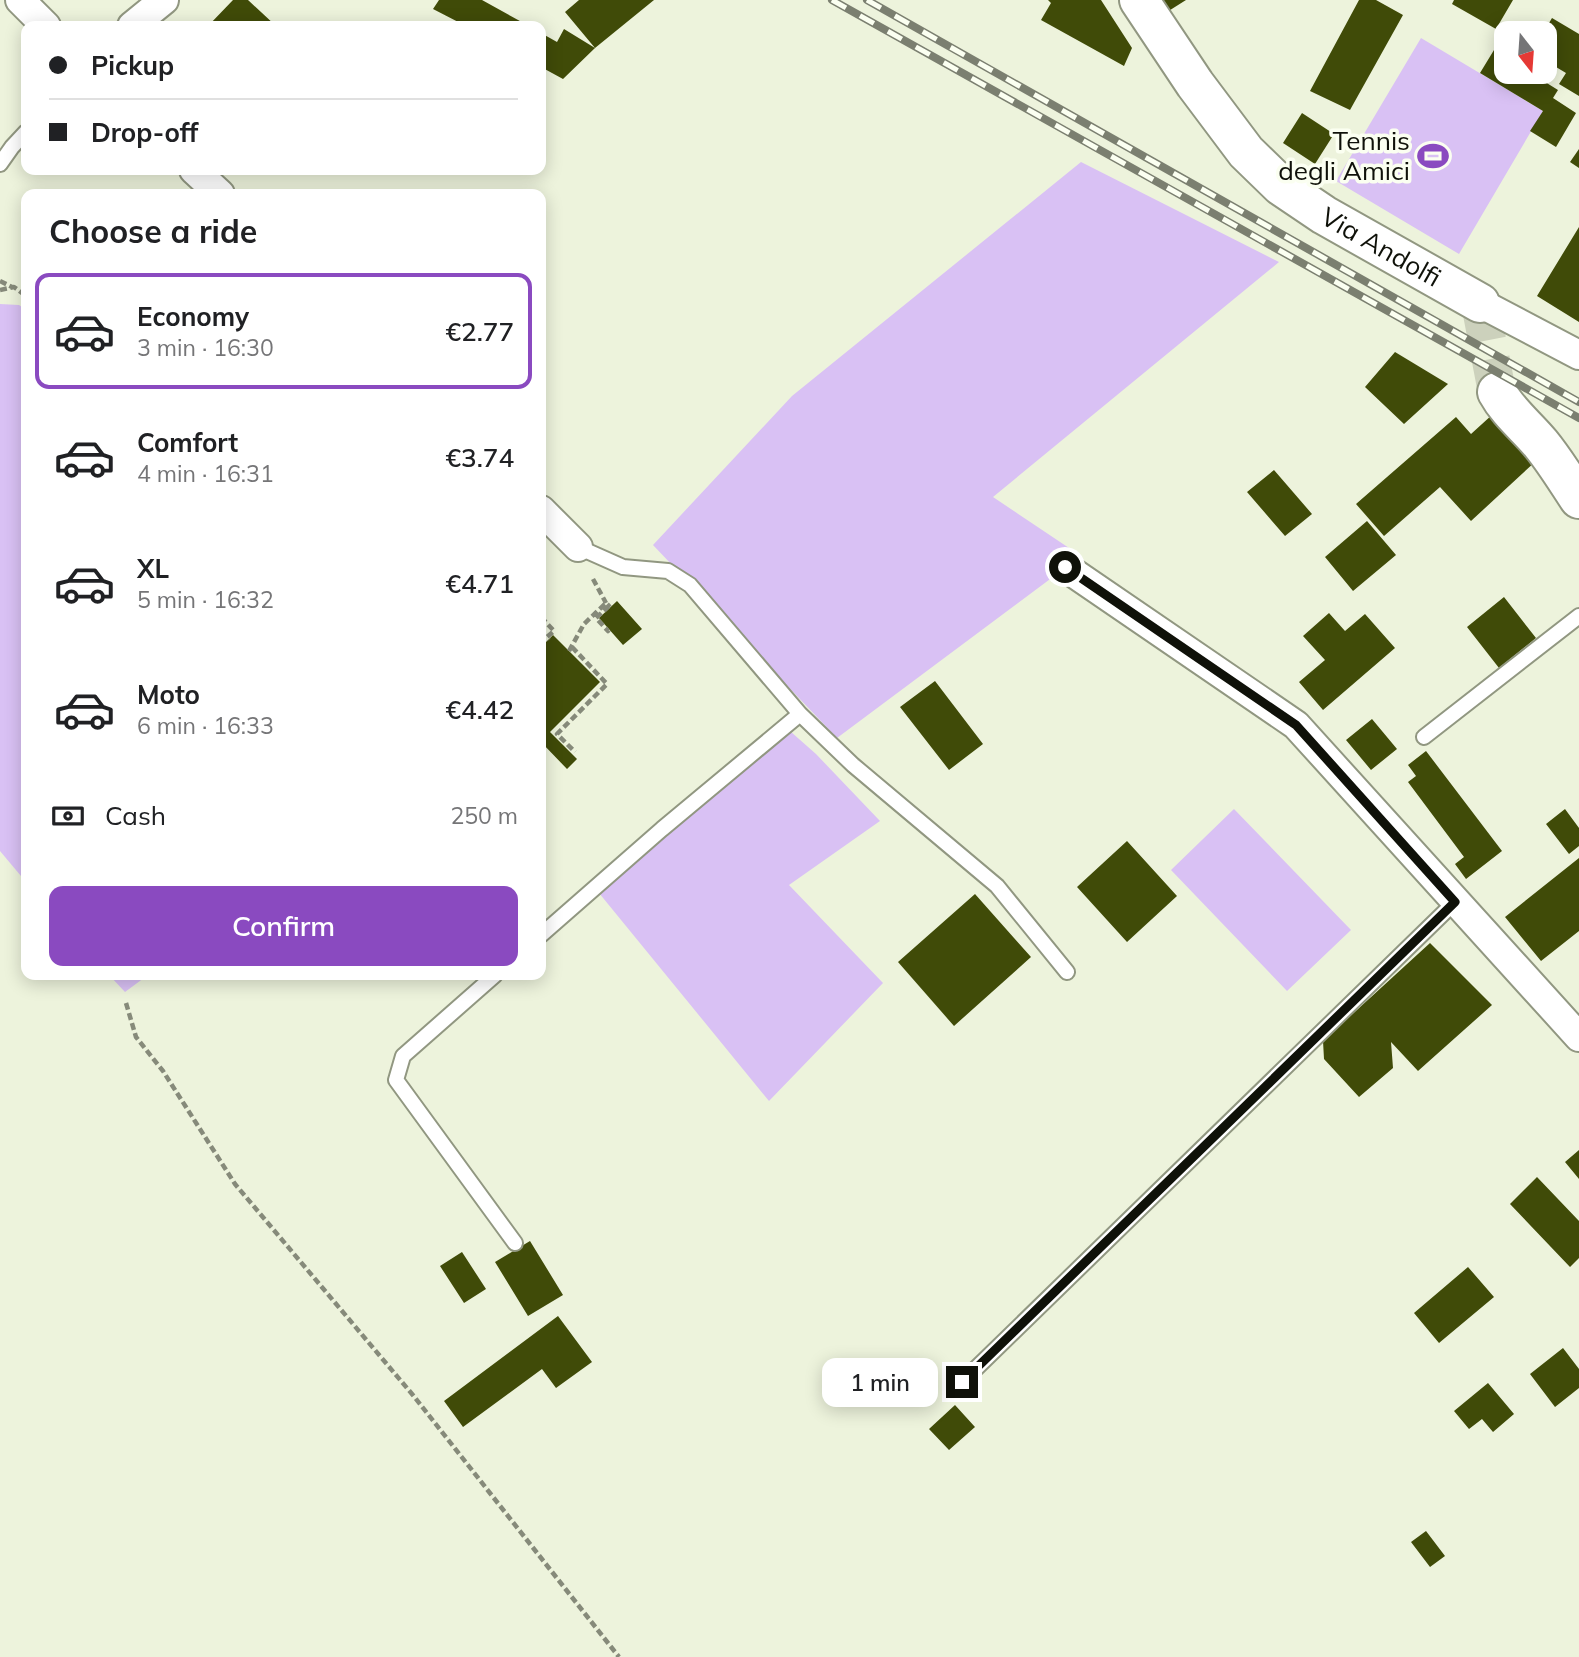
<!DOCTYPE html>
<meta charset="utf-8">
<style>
:root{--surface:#fff;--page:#f2f2f2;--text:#202124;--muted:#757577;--line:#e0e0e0;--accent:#8a4ac0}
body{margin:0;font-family:Mulish,sans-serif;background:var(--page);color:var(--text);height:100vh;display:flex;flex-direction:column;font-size:26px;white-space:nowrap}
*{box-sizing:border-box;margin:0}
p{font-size:23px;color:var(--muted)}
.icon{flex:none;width:38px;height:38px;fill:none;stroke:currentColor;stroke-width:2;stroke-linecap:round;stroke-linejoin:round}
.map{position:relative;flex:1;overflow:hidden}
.panel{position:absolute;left:21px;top:189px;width:525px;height:791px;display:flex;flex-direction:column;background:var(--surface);border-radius:14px;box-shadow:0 4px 18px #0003}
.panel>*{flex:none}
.guide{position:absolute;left:21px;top:21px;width:525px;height:154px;border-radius:14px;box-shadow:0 4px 18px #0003;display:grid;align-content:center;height:154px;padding:0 28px;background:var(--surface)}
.needle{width:46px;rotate:163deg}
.fabs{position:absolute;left:1494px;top:21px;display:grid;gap:14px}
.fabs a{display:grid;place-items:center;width:63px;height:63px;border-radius:14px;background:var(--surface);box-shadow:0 4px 18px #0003;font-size:35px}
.end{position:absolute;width:32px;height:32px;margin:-16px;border:9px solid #0f1109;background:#fff;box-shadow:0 0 0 4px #fff}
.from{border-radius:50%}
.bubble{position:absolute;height:49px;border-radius:14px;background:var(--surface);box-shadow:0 4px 18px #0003;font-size:23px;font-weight:600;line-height:49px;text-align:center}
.guide b{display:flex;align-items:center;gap:24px;height:66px;font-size:26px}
.guide b+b{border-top:2px solid var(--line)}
.guide i{width:18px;height:18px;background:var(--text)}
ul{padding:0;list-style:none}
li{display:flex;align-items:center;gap:21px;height:116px;margin:0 14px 10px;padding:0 14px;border:4px solid transparent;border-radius:14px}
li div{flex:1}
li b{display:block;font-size:26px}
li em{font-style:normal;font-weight:600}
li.active{border-color:var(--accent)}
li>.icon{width:63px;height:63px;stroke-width:1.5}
h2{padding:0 28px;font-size:32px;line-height:84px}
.pay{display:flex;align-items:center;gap:18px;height:77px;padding:0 28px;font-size:26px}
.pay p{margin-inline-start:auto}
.cta{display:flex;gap:14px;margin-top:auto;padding:14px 28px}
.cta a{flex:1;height:80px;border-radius:14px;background:var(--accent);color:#fff;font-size:28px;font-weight:600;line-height:80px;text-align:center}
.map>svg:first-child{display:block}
.green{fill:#d9c1f4}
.building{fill:#404b08}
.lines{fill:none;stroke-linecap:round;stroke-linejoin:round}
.secondary-tunnel{stroke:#ccd1bc;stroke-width:38;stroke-dasharray:38 19;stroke-linecap:butt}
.lane-casing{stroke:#919781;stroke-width:18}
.street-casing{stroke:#919781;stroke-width:32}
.secondary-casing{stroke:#919781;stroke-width:42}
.path{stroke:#868a7a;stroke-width:4.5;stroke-dasharray:7 3.5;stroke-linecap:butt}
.lane{stroke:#fff;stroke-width:14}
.street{stroke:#fff;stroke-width:28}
.secondary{stroke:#fff;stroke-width:38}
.rail-casing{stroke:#7b7f70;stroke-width:8}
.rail{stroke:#fbfff1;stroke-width:5;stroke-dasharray:16;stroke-linecap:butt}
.route{stroke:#0f1109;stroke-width:9}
.labels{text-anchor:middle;stroke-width:7;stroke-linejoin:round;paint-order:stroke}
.poi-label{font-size:26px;fill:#0f1109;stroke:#fbfff1;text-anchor:end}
.street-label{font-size:26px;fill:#0f1109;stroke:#fbfff1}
</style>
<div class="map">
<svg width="1579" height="1657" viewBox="0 0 1579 1657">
<rect width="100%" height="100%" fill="#edf3dc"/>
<path class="green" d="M1421 38 1543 111 1459 254 1336 181Z
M1081 162 1279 262 993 497 1081 556 837 738 653 545 792 396Z
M0 304 19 305 26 310V882L0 851Z
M782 724 816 754 880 821 789 885 883 983 769 1101 599 893Z
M1234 809 1351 930 1287 991 1171 870Z
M109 975H148L125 992Z"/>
<path class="building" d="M233 0H248L276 26H208Z
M439 0H482L529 26H466L433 9Z
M579 0H654L595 48 563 79 541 67V33L557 42 564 29 595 48 565 12Z
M1048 0H1101L1132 48 1124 66 1041 20 1051 3Z
M1158 0H1186L1167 12Z
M1359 0H1376L1403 15 1350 110 1310 91Z
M1454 0H1513L1496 29 1452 4Z
M1552 18 1579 34V96L1559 84 1566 73 1551 64 1557 56 1545 49V33H1543Z
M1494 50 1507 58V72H1529L1558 90 1553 98 1576 113 1556 147 1530 131 1543 111 1480 73Z
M1302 113 1334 134 1315 164 1283 143Z
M1579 149V168L1570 162Z
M1579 227V322L1537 296Z
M1395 352 1448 384 1404 424 1365 387Z
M1493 414 1536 461 1471 521 1440 487 1384 536 1356 504 1456 417 1471 434Z
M1274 470 1312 514 1285 536 1247 492Z
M1367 521 1396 555 1353 591 1325 557Z
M1504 597 1536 638 1499 668 1467 627Z
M617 601 642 629 623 645 599 618Z
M1329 613 1345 631 1365 614 1395 648 1323 710 1299 682 1325 660 1303 636Z
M553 635 600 682 550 732 577 759 567 769 541 742V647Z
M935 681 983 744 949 770 900 707Z
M1372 719 1397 749 1371 770 1346 740Z
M1426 751 1502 851 1466 879 1455 864 1464 857 1408 782 1416 776 1408 765Z
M1565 809 1579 828V846L1569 854 1546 824Z
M1127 841 1177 896 1127 942 1077 887Z
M1579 858V931L1541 961 1505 917Z
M975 894 1031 957 954 1026 898 962Z
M1430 943 1492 1005 1418 1071 1391 1042 1393 1068 1359 1097 1324 1059 1323 1041Z
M1579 1150V1179L1565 1162Z
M1537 1177 1579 1221V1258L1570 1267 1510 1204Z
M530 1241 563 1295 528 1316 495 1262Z
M462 1252 486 1289 464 1303 440 1266Z
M1468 1267 1494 1297 1439 1343 1414 1313Z
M558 1316 592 1362 556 1388 542 1369 463 1427 444 1401Z
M1563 1348 1579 1369V1388L1555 1407 1530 1374Z
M1488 1383 1514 1414 1493 1432 1482 1419 1469 1429 1454 1411Z
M955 1405 975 1427 949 1450 929 1429Z
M1426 1531 1445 1556 1430 1567 1411 1542Z"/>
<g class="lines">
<path class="secondary-tunnel" d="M1480 303 1497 392"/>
<defs>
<path id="lane" d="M0 164 12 147 26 132
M800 714 853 765 997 886 1067 972
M1424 737 1579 616
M541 935 662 829 800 714 690 585 668 571 623 567 578 547
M495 975 403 1056 396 1080 515 1243
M962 1382 1455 902"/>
<path id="street" d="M20 0 46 26
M132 26 164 0
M194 170 220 194
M1480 303 1579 355
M541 510 578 547
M1065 567 1296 725 1579 1037"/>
<g id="secondary">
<path id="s1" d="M1139 0 1195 84 1246 152 1281 186 1324 215 1480 303"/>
<path d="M1497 392C1508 412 1526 426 1541 444 1555 461 1567 481 1579 499"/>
</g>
</defs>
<use href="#lane" class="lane-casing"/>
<use href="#street" class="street-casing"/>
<use href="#secondary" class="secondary-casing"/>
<path class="path" d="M0 281 12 287
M0 290 14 287 26 296
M593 579 606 603
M609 606 596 618 608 631 609 630
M541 617 554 631 547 637 549 640
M572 647 607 684 557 734 575 752
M569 651 584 624 606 603 610 607
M126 1003 136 1037 163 1071 235 1184 412 1394 619 1657"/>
<use href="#lane" class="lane"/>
<use href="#street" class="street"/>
<use href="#secondary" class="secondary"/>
<defs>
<path id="rail" d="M832 0 1579 418
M867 0 1579 402"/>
</defs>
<use href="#rail" class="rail-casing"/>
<use href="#rail" class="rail"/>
</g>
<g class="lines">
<path class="route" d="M962 1382 1455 902 1296 725 1065 567"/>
</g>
<defs>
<symbol id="stadium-bare" viewBox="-9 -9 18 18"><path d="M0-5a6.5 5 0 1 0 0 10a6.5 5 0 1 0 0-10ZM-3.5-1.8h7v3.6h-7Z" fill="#8a4ac0" stroke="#fbfff1" stroke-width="2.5" paint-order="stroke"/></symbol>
</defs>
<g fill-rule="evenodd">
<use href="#stadium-bare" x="1411" y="134" width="44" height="44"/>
</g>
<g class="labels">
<g class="poi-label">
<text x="1410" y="150">Tennis<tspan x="1410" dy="30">degli Amici</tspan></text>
</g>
<g class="street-label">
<text dy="9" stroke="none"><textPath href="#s1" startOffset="352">Via Andolfi</textPath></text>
</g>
</g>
</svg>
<div class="fabs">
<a><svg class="needle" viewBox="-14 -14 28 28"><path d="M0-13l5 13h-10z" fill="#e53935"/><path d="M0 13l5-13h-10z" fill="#757577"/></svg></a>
</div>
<i class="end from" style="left:1065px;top:567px"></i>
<i class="end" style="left:962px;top:1382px"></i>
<div class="bubble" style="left:822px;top:1358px;width:116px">1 min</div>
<div class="guide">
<b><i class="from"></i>Pickup</b>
<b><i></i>Drop-off</b>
</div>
<section class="panel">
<h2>Choose a ride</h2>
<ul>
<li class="active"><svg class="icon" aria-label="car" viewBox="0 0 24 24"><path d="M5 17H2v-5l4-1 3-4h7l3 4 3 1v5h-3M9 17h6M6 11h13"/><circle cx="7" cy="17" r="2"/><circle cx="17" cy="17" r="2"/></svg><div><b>Economy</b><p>3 min · 16:30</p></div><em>€2.77</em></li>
<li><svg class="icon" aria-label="car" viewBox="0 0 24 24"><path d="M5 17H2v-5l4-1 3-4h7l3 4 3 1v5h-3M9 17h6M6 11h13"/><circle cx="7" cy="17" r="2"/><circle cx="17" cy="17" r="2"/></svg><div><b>Comfort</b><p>4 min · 16:31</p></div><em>€3.74</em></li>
<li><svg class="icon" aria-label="car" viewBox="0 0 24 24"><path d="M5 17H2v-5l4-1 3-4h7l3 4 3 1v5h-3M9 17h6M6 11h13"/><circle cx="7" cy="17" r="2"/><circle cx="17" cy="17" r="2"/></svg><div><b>XL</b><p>5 min · 16:32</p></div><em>€4.71</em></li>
<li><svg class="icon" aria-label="car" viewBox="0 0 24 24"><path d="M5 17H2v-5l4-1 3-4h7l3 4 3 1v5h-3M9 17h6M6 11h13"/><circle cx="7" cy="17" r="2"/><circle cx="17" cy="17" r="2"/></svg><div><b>Moto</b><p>6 min · 16:33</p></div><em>€4.42</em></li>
</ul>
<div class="pay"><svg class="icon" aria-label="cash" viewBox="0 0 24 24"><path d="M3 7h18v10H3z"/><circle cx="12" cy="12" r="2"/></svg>Cash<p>250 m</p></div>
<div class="cta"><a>Confirm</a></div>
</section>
</div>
